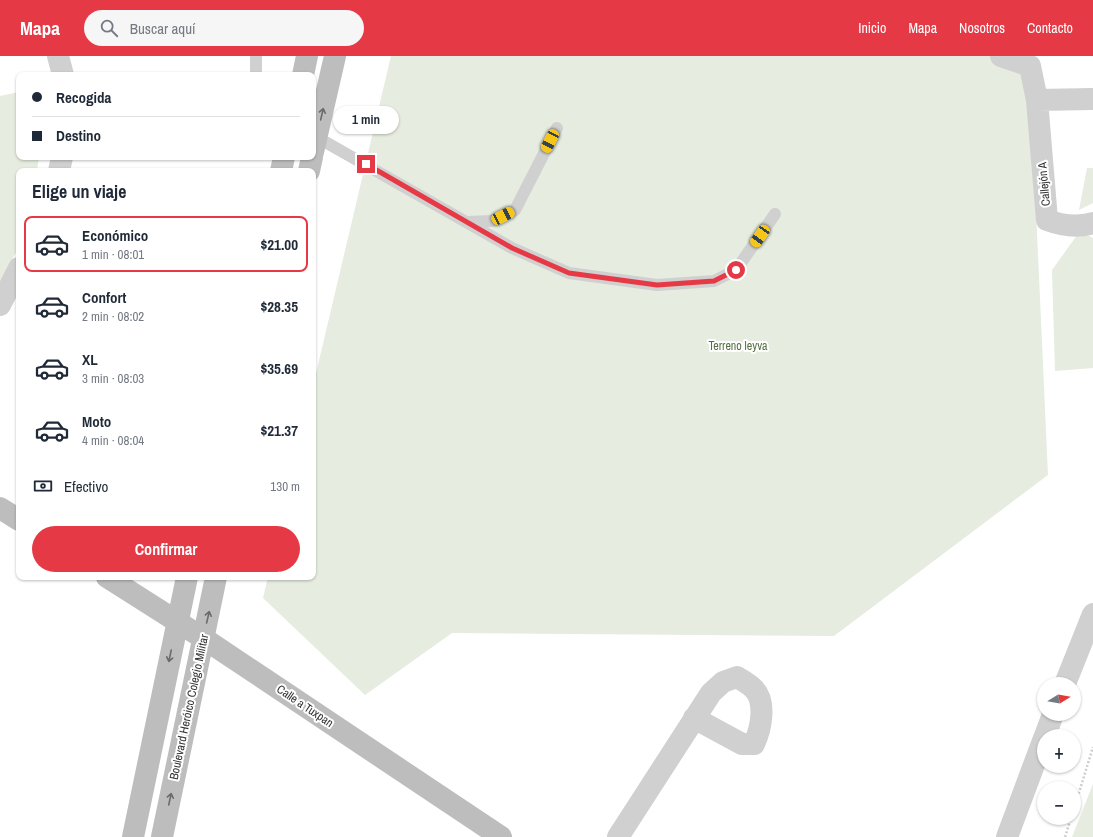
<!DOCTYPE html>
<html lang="es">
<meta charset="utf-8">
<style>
:root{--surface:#fff;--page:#f6f6f7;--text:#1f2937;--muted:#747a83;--line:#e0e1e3;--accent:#e63946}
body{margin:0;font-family:"Archivo Narrow",sans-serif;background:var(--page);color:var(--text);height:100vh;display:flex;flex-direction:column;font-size:15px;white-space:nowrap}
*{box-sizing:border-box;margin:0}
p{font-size:13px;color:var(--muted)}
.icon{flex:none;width:22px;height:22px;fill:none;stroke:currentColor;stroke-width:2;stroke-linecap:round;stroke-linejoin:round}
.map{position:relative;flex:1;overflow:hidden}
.side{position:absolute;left:16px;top:112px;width:300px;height:412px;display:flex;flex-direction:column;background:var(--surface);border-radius:8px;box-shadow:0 1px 3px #0004}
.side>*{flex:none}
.guide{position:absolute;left:16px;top:16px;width:300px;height:88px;border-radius:8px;box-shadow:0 1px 3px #0004;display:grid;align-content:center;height:88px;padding:0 16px;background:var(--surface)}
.needle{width:26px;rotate:79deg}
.buttons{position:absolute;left:1037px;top:621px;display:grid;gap:8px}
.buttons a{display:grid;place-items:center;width:44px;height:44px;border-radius:50%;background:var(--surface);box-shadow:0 1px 3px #0004;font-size:20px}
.end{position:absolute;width:18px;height:18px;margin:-9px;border:5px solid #e63946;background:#fff;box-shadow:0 0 0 2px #fff}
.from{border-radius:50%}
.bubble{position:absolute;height:28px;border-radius:14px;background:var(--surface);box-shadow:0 1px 3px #0004;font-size:13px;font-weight:700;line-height:28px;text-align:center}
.car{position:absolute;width:12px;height:24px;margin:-12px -6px;border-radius:5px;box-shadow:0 0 3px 1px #0007;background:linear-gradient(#f5c518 24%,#345 0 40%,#f5c518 0 76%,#345 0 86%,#f5c518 0)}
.guide b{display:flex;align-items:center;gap:14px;height:38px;font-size:15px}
.guide b+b{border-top:1px solid var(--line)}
.guide i{width:10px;height:10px;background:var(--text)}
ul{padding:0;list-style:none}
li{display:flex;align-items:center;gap:12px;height:56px;margin:0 8px 6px;padding:0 8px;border:2px solid transparent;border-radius:8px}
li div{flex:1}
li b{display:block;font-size:15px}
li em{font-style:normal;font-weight:700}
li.selected{border-color:var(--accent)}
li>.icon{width:36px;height:36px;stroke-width:1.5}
h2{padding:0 16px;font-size:18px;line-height:48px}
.pay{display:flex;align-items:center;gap:10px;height:44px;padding:0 16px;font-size:15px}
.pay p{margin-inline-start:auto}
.cta{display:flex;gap:8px;margin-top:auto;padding:8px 16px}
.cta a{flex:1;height:46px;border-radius:24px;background:var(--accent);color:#fff;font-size:16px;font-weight:700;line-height:46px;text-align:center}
header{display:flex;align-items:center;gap:24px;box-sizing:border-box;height:56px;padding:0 20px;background:var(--accent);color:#fff}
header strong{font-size:19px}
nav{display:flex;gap:22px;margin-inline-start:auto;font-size:14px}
.search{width:280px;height:36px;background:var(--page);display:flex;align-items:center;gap:10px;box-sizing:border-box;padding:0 14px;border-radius:22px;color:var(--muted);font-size:15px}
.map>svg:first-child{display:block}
.green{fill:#e6ecdf}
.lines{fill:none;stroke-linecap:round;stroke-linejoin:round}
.path{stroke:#cdcdcd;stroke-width:2.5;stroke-dasharray:2 2;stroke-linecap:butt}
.lane{stroke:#d0d0d0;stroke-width:12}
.street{stroke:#d0d0d0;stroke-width:22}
.secondary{stroke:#bdbdbd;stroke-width:22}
.oneway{stroke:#6a6a6a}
.route{stroke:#e63946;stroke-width:5}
.labels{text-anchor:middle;stroke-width:4;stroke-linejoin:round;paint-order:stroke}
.street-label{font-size:12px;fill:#333;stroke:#fff}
.park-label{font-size:12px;fill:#56703f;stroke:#fff}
</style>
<header>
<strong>Mapa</strong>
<div class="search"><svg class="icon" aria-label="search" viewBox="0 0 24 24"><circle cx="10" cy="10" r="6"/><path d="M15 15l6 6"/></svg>Buscar aquí</div>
<nav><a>Inicio</a><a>Mapa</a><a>Nosotros</a><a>Contacto</a></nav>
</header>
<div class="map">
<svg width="1093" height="781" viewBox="0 0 1093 781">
<rect width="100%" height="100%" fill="#fff"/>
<path class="green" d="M391 0H1029L1048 419 834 580 452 577 365 639 263 542 268 521H313V330Z
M19 36V101H39L37 115H19V191L0 225V40Z
M1087 112H1093V147L1079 154Z
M1080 175 1093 182V312L1055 315 1052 214Z
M1093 728V781H1072Z"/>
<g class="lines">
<path class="path" d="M1074 753 1093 691
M1065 781 1071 762"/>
<path class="lane" d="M256 19V0
M313 79 512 192 569 217 657 229 714 225 736 214 775 158
M468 166 492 165 515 154 557 72"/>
<path class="street" d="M58 0 63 19
M1001 0 1030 10 1037 44 1047 164C1063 170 1077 172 1093 167
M1037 44 1093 43
M59 115 62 101
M0 249 19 212
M1065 628 1093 558
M1045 680 1053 658
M618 781 711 637 723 626 737 621C742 624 748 627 753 632 767 645 761 673 754 688H742L694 662
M1007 781 1044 682"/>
<path class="secondary" d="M303 19 307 0
M313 96 335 0
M281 115 284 101
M309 115 312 101
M0 452 19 464
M107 521 203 582 501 781
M133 781 187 521
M162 781 216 521"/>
</g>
<defs><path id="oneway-shaft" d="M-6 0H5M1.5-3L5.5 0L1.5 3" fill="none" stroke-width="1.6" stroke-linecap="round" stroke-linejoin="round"/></defs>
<g class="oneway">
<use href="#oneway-shaft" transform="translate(322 58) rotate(-77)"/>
<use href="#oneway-shaft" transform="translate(208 561) rotate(-77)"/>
<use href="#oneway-shaft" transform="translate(170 600) rotate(102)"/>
<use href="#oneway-shaft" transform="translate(170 743) rotate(-78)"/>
</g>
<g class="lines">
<path class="route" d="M366 108 512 192 569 217 657 229 714 225 736 214"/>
</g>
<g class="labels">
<g class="street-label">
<text transform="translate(1044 128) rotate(-95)" y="4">Callejón A</text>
<text transform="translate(305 650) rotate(34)" y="4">Calle a Tuxpan</text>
<text transform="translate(189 651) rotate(-78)" y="4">Boulevard Heróico Colegio Militar</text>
</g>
<g class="park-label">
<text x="738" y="294">Terreno leyva</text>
</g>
</g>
</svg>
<div class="buttons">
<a><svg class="needle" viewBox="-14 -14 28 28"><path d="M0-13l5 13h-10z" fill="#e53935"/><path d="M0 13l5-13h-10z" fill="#747a83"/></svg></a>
<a>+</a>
<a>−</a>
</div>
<i class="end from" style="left:736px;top:214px"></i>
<i class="end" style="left:366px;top:108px"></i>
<div class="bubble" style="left:333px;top:50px;width:66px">1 min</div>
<i class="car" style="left:550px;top:85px;rotate:207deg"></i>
<i class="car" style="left:503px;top:160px;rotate:63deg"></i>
<i class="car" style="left:760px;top:180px;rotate:215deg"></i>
<div class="guide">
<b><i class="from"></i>Recogida</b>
<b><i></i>Destino</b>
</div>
<section class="side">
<h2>Elige un viaje</h2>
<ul>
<li class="selected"><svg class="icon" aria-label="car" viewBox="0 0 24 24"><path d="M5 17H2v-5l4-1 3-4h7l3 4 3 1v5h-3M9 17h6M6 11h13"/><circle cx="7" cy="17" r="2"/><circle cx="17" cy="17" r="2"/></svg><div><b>Económico</b><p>1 min · 08:01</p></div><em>$21.00</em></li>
<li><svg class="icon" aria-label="car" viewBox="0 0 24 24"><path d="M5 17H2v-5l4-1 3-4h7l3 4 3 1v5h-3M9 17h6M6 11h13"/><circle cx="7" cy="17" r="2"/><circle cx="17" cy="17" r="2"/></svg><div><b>Confort</b><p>2 min · 08:02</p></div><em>$28.35</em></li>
<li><svg class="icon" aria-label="car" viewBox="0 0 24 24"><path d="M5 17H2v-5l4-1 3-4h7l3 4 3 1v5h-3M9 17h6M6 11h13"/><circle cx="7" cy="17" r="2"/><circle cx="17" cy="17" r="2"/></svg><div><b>XL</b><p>3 min · 08:03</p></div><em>$35.69</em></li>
<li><svg class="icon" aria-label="car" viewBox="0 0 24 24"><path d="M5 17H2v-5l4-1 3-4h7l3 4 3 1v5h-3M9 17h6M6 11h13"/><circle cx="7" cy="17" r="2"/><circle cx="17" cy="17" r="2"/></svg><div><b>Moto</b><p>4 min · 08:04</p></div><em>$21.37</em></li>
</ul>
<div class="pay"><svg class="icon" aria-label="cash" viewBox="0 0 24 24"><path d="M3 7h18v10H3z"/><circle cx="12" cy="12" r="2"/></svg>Efectivo<p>130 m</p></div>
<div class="cta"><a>Confirmar</a></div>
</section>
</div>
